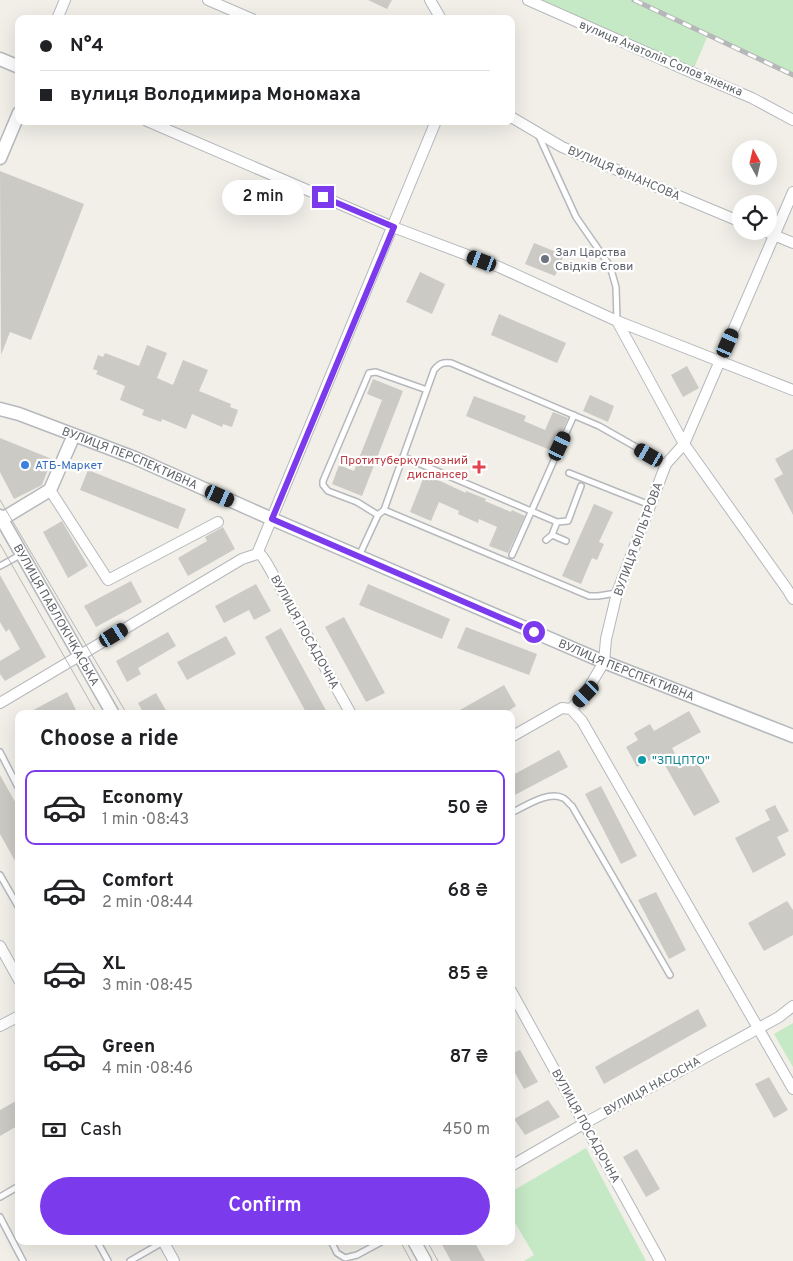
<!DOCTYPE html>
<meta charset="utf-8">
<style>
:root{--surface:#fff;--page:#f2f2f2;--text:#202124;--muted:#757577;--line:#e0e0e0;--accent:#7c3aed}
body{margin:0;font-family:Overpass,sans-serif;background:var(--page);color:var(--text);height:100vh;display:flex;flex-direction:column;font-size:19px;white-space:nowrap}
*{box-sizing:border-box;margin:0}
p{font-size:16px;color:var(--muted)}
.icon{flex:none;width:28px;height:28px;fill:none;stroke:currentColor;stroke-width:2;stroke-linecap:round;stroke-linejoin:round}
.map{position:relative;flex:1;overflow:hidden}
.details{position:absolute;left:15px;top:710px;width:500px;height:535px;display:flex;flex-direction:column;background:var(--surface);border-radius:10px;box-shadow:0 5px 20px #0002}
.details>*{flex:none}
.top-card{position:absolute;left:15px;top:15px;width:500px;height:110px;border-radius:10px;box-shadow:0 5px 20px #0002;display:grid;align-content:center;height:110px;padding:0 25px;background:var(--surface)}
.needle{width:32px;rotate:352deg}
.tools{position:absolute;left:732px;top:140px;display:grid;gap:10px}
.tools a{display:grid;place-items:center;width:45px;height:45px;border-radius:50%;background:var(--surface);box-shadow:0 5px 20px #0002;font-size:25px}
.end{position:absolute;width:22px;height:22px;margin:-11px;border:6px solid #7c3aed;background:#fff;box-shadow:0 0 0 2px #fff}
.from{border-radius:50%}
.bubble{position:absolute;height:35px;border-radius:18px;background:var(--surface);box-shadow:0 5px 20px #0002;font-size:16px;font-weight:600;line-height:35px;text-align:center}
.car{position:absolute;width:15px;height:30px;margin:-15px -8px;border-radius:6px;box-shadow:0 0 4px 1px #0007;background:linear-gradient(#222 24%,#8ab4d8 0 40%,#222 0 76%,#8ab4d8 0 86%,#222 0)}
.top-card b{display:flex;align-items:center;gap:18px;height:48px;font-size:19px}
.top-card b+b{border-top:1px solid var(--line)}
.top-card i{width:12px;height:12px;background:var(--text)}
ul{padding:0;list-style:none}
li{display:flex;align-items:center;gap:15px;height:75px;margin:0 10px 8px;padding:0 15px;border:2px solid transparent;border-radius:10px}
li div{flex:1}
li b{display:block;font-size:19px}
li em{font-style:normal;font-weight:600}
li.selected{border-color:var(--accent)}
li>.icon{width:45px;height:45px;stroke-width:1.5}
h2{padding:0 25px;font-size:22px;line-height:60px}
.pay{display:flex;align-items:center;gap:12px;height:55px;padding:0 25px;font-size:19px}
.pay p{margin-inline-start:auto}
.cta{display:flex;gap:10px;margin-top:auto;padding:10px 25px}
.cta a{flex:1;height:58px;border-radius:30px;background:var(--accent);color:#fff;font-size:20px;font-weight:600;line-height:58px;text-align:center}
.map>svg:first-child{display:block}
.green{fill:#c5e8c5}
.building{fill:#cccac5}
.lines{fill:none;stroke-linecap:round;stroke-linejoin:round}
.service-casing{stroke:#b5b8bc;stroke-width:8}
.minor-casing{stroke:#b5b8bc;stroke-width:12}
.tertiary-casing{stroke:#b5b8bc;stroke-width:15}
.service{stroke:#fff;stroke-width:5}
.minor{stroke:#fff;stroke-width:10}
.tertiary{stroke:#fff;stroke-width:12}
.tram{stroke:#b6b7b8;stroke-width:1}
.rail-casing{stroke:#b6b7b8;stroke-width:5}
.rail{stroke:#fff;stroke-width:3;stroke-dasharray:9;stroke-linecap:butt}
.route{stroke:#7c3aed;stroke-width:6}
.worship-dot{fill:#6b7280;stroke:#fff;stroke-width:2}
.shop-dot{fill:#3f7fe0;stroke:#fff;stroke-width:2}
.health-dot{fill:#e0444e;stroke:#fff;stroke-width:2}
.culture-dot{fill:#0f9aa8;stroke:#fff;stroke-width:2}
.labels{text-anchor:middle;stroke-width:4.5;stroke-linejoin:round;paint-order:stroke}
.street-label{font-size:12px;fill:#5f6368;stroke:#fff}
.worship-label{font-size:12px;fill:#5b616d;stroke:#fff;text-anchor:start}
.health-label{font-size:12px;fill:#be3a42;stroke:#fff;text-anchor:end}
.shop-label{font-size:12px;fill:#366cbe;stroke:#fff;text-anchor:start}
.culture-label{font-size:12px;fill:#0d838f;stroke:#fff;text-anchor:start}
</style>
<div class="map">
<svg width="793" height="1261" viewBox="0 0 793 1261">
<rect width="100%" height="100%" fill="#f1efe8"/>
<path class="green" d="M541 0H793V75L708 35 694 68Z
M793 1023V1067L774 1034Z
M586 1148 646 1261H524L534 1255 511 1216V1192Z"/>
<path class="building" d="M368 0H392L387 9Z
M0 171 84 204 31 340 10 332 1 355Z
M534 243 564 255 555 276 525 264Z
M420 272 445 284 432 314 406 302Z
M499 314 566 343 557 363 491 335Z
M147 345 167 353 157 378 173 385 183 360 208 370 199 391 231 404 230 407 238 410 232 427 223 424 222 427 192 414 186 429 162 419 161 422 142 415 144 410 120 400 125 386 96 374 98 371 93 369 98 355 103 357 105 353 139 366Z
M687 366 699 388 683 397 671 375Z
M373 379 403 391 362 496 332 484 339 465 354 471 382 400 367 394Z
M590 395 614 406 608 422 583 411Z
M474 396 526 416 524 421 545 430 553 412 568 418 553 451 466 416Z
M0 438 52 459 42 485 14 499 0 472Z
M793 449V515L774 479 783 474 775 459Z
M88 470 186 509 178 529 80 490Z
M425 474 466 493V491L486 499 485 501 511 512 512 510 525 516 508 553 489 546 497 527 479 519 478 523 458 514 459 511 439 502 431 521 410 512Z
M594 504 613 512 599 542 604 544 597 560 592 558 581 584 562 576Z
M62 521 88 566 68 578 43 532Z
M223 527 235 549 188 576 178 558 207 541 205 537Z
M0 575 46 657 5 681 0 674V661L20 649 9 629 6 632 0 622Z
M131 581 142 602 96 627 84 606Z
M256 584 271 611 254 620 249 610 224 623 215 606Z
M368 584 450 619 442 639 359 605Z
M344 617 385 693 366 702 325 627Z
M466 627 537 654 529 675 457 648Z
M281 628 328 714H307L265 637Z
M168 632 176 646 138 668 141 674 127 682 116 661Z
M226 636 236 654 187 680 177 662Z
M504 685 516 706 503 714H453Z
M67 692 78 714H26Z
M156 693 168 714H144L138 703Z
M689 711 701 732 672 748 681 764 694 756 720 802 694 816 659 755 637 767 626 747 638 740 634 733 650 724 654 731Z
M559 750 568 767 511 797V776Z
M0 775 19 809V868L0 834Z
M601 786 637 856 621 864 585 794Z
M775 805 789 831 777 837 786 855 753 873 735 838 770 820 765 810Z
M656 892 686 950 669 959 638 900Z
M787 901 793 910V935L764 951 748 923Z
M698 1009 707 1026 604 1084 595 1067Z
M520 1050 538 1082 524 1089 511 1066V1054Z
M769 1077 788 1110 774 1118 755 1084Z
M548 1100 560 1117 525 1135 514 1119Z
M16 1101 19 1106V1125L0 1136V1110Z
M637 1149 660 1189 646 1197 623 1157Z
M440 1241H474L485 1261H451Z"/>
<g class="lines">
<defs>
<path id="service" d="M538 134 576 217 610 266 616 287 617 320
M404 457 557 522 568 521 581 486
M569 473 650 505
M384 510 434 370C439 364 442 362 451 363L599 426 666 464
M378 515 357 502 328 491 323 485V481L369 373 376 372 427 390
M552 535 566 541
M546 540 552 535 557 522
M512 555 574 415
M359 556 378 515 384 510 589 596H598L617 593
M0 566 22 554
M0 752 19 789
M511 813C524 807 549 790 563 798 566 799 569 804 572 806L670 975
M0 875 19 908
M0 1197 19 1186
M0 1217 23 1261
M97 1241 108 1261
M331 1241 337 1253 345 1258 357 1255 383 1241
M130 1261 163 1242"/>
<path id="minor" d="M208 0 252 19
M430 0 441 19
M528 0 686 70 752 98 793 120
M57 19 65 0
M511 117 562 147 741 222
M147 121 393 227 499 267 617 321 793 390
M764 231 793 243
M617 321 684 444
M684 444 793 192
M50 490 108 580 218 522
M257 554 261 555 266 562 351 714
M0 703 242 559 257 554 436 121
M571 709 582 721 793 1089
M511 737 555 712 562 708 571 709 585 694 604 662 606 639 617 593 666 464 684 444 787 589 793 599
M0 946 19 980
M511 991 660 1261
M0 1026 19 1016
M511 1166 585 1123 779 1017 793 1006
M163 1241 174 1261"/>
<g id="tertiary">
<path d="M0 59 19 67"/>
<path d="M0 158 19 113"/>
<path id="s1" d="M0 409 19 414 135 458 272 519 604 662 793 736"/>
<path id="s2" d="M0 516 113 714"/>
<path d="M2 519 50 490 74 435"/>
<path d="M414 1241 425 1261"/>
</g>
</defs>
<use href="#service" class="service-casing"/>
<use href="#minor" class="minor-casing"/>
<use href="#tertiary" class="tertiary-casing"/>
<use href="#service" class="service"/>
<use href="#minor" class="minor"/>
<use href="#tertiary" class="tertiary"/>
<path class="tram" d="M0 500 127 714
M0 544 97 714
M400 1241 411 1261
M427 1241 438 1261"/>
<defs>
<path id="rail" d="M634 0 793 75"/>
</defs>
<use href="#rail" class="rail-casing"/>
<use href="#rail" class="rail"/>
</g>
<g class="lines">
<path class="route" d="M323 197 394 227 272 519 534 632"/>
</g>
<circle class="worship-dot" cx="545" cy="259" r="5"/>
<circle class="shop-dot" cx="25" cy="465" r="5"/>
<path class="health-dot" d="M476.5 459.5h5v5h5v5h-5v5h-5v-5h-5v-5h5z"/>
<circle class="culture-dot" cx="642" cy="760" r="5"/>
<g class="labels">
<g class="street-label">
<text transform="translate(661 58) rotate(23)" y="4">вулиця Анатолія Соловʼяненка</text>
<text transform="translate(624 173) rotate(23)" y="4">ВУЛИЦЯ ФІНАНСОВА</text>
<text dy="4" stroke="none"><textPath href="#s1" startOffset="139">ВУЛИЦЯ ПЕРСПЕКТИВНА</textPath></text>
<text transform="translate(638 539) rotate(-70)" y="4">ВУЛИЦЯ ФІЛЬТРОВА</text>
<text dy="4" stroke="none"><textPath href="#s2" startOffset="114">ВУЛИЦЯ ПАВЛОКІЧКАСЬКА</textPath></text>
<text transform="translate(305 632) rotate(61)" y="4">ВУЛИЦЯ ПОСАДОЧНА</text>
<text dy="4" stroke="none"><textPath href="#s1" startOffset="679">ВУЛИЦЯ ПЕРСПЕКТИВНА</textPath></text>
<text transform="translate(652 1086) rotate(-29)" y="4">ВУЛИЦЯ НАСОСНА</text>
<text transform="translate(586 1126) rotate(61)" y="4">ВУЛИЦЯ ПОСАДОЧНА</text>
</g>
<g class="worship-label">
<text x="555" y="256">Зал Царства<tspan x="555" dy="14">Свідків Єгови</tspan></text>
</g>
<g class="health-label">
<text x="468" y="464">Протитуберкульозний<tspan x="468" dy="14">диспансер</tspan></text>
</g>
<g class="shop-label">
<text x="35" y="469">АТБ-Маркет</text>
</g>
<g class="culture-label">
<text x="652" y="764">"ЗПЦПТО"</text>
</g>
</g>
</svg>
<div class="tools">
<a><svg class="needle" viewBox="-14 -14 28 28"><path d="M0-13l5 13h-10z" fill="#e53935"/><path d="M0 13l5-13h-10z" fill="#757577"/></svg></a>
<a><svg class="icon" aria-label="locate" viewBox="0 0 24 24"><circle cx="12" cy="12" r="6"/><path d="M12 2v4M12 18v4M2 12h4M18 12h4"/></svg></a>
</div>
<i class="end from" style="left:534px;top:632px"></i>
<i class="end" style="left:323px;top:197px"></i>
<div class="bubble" style="left:222px;top:180px;width:82px">2 min</div>
<i class="car" style="left:482px;top:261px;rotate:291deg"></i>
<i class="car" style="left:728px;top:343px;rotate:24deg"></i>
<i class="car" style="left:560px;top:446px;rotate:25deg"></i>
<i class="car" style="left:649px;top:455px;rotate:300deg"></i>
<i class="car" style="left:220px;top:496px;rotate:114deg"></i>
<i class="car" style="left:114px;top:635px;rotate:59deg"></i>
<i class="car" style="left:586px;top:694px;rotate:224deg"></i>
<div class="top-card">
<b><i class="from"></i>N°4</b>
<b><i></i>вулиця Володимира Мономаха</b>
</div>
<section class="details">
<h2>Choose a ride</h2>
<ul>
<li class="selected"><svg class="icon" aria-label="car" viewBox="0 0 24 24"><path d="M5 17H2v-5l4-1 3-4h7l3 4 3 1v5h-3M9 17h6M6 11h13"/><circle cx="7" cy="17" r="2"/><circle cx="17" cy="17" r="2"/></svg><div><b>Economy</b><p>1 min · 08:43</p></div><em>50 ₴</em></li>
<li><svg class="icon" aria-label="car" viewBox="0 0 24 24"><path d="M5 17H2v-5l4-1 3-4h7l3 4 3 1v5h-3M9 17h6M6 11h13"/><circle cx="7" cy="17" r="2"/><circle cx="17" cy="17" r="2"/></svg><div><b>Comfort</b><p>2 min · 08:44</p></div><em>68 ₴</em></li>
<li><svg class="icon" aria-label="car" viewBox="0 0 24 24"><path d="M5 17H2v-5l4-1 3-4h7l3 4 3 1v5h-3M9 17h6M6 11h13"/><circle cx="7" cy="17" r="2"/><circle cx="17" cy="17" r="2"/></svg><div><b>XL</b><p>3 min · 08:45</p></div><em>85 ₴</em></li>
<li><svg class="icon" aria-label="car" viewBox="0 0 24 24"><path d="M5 17H2v-5l4-1 3-4h7l3 4 3 1v5h-3M9 17h6M6 11h13"/><circle cx="7" cy="17" r="2"/><circle cx="17" cy="17" r="2"/></svg><div><b>Green</b><p>4 min · 08:46</p></div><em>87 ₴</em></li>
</ul>
<div class="pay"><svg class="icon" aria-label="cash" viewBox="0 0 24 24"><path d="M3 7h18v10H3z"/><circle cx="12" cy="12" r="2"/></svg>Cash<p>450 m</p></div>
<div class="cta"><a>Confirm</a></div>
</section>
</div>
